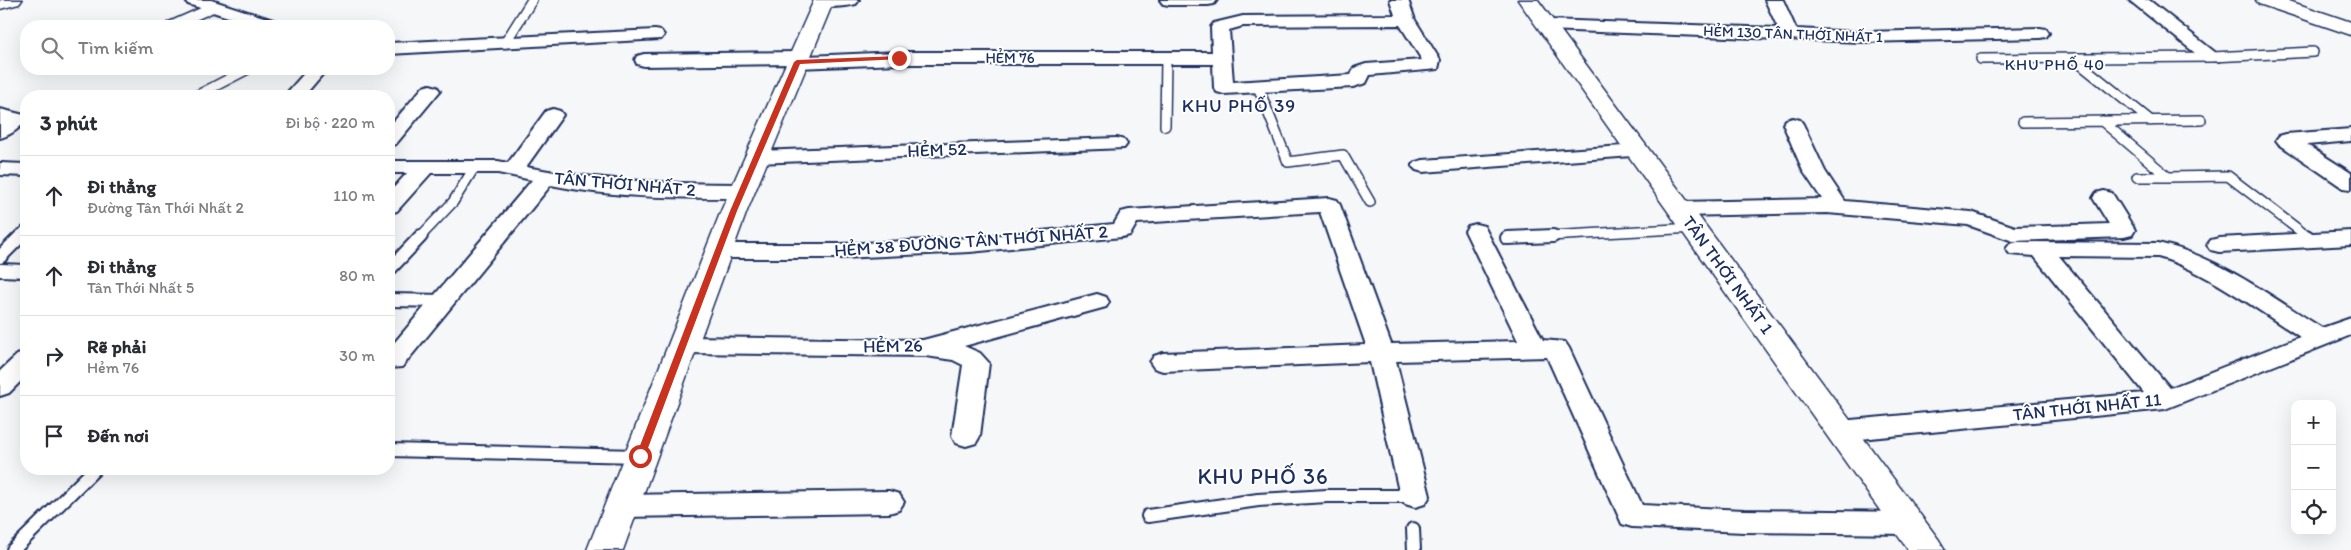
<!DOCTYPE html>
<html lang="vi">
<meta charset="utf-8">
<style>
body{margin:0;font-family:Itim,sans-serif;background:#f2f2f3;color:#2b2b33}
.controls{position:absolute;right:15px;bottom:15px;display:grid;overflow:hidden;border-radius:10px;box-shadow:0 5px 20px #0002}
.controls button{width:45px;height:45px;display:grid;place-items:center;padding:0;border:0;border-bottom:1px solid #e1e1e2;background:#fff;color:#2b2b33;font:25px sans-serif}
.stop{position:absolute;width:15px;height:15px;margin:-11px;border:4px solid #c8321e;border-radius:50%;background:#fff}
.stop.end{background:#c8321e;border-color:#fff;box-shadow:0 1px 5px #0008}
.list{margin:0;padding:0;list-style:none}
h2{display:flex;justify-content:space-between;align-items:center;height:65px;margin:0;padding:0 20px;font-size:21px}
h2 small{font-size:16px;font-weight:400;color:#7c7c81}
.list li{display:grid;grid-template-columns:32px 1fr auto;gap:15px;align-items:center;box-sizing:border-box;height:80px;padding:0 20px;border-top:1px solid #e1e1e2}
.list b{display:block;font-size:19px;white-space:nowrap}
.list p{margin:0;font-size:16px;white-space:nowrap;color:#7c7c81}
.list em{font-size:16px;font-style:normal;color:#7c7c81}
.icon{flex:none;width:28px;height:28px;fill:none;stroke:currentColor;stroke-width:2;stroke-linecap:round;stroke-linejoin:round}
.map{position:relative;flex:none;width:2351px;height:550px;overflow:hidden}
.search{position:absolute;background:#fff;box-shadow:0 5px 20px #0002;left:20px;top:20px;width:375px;height:55px;display:flex;align-items:center;gap:12px;box-sizing:border-box;padding:0 18px;border-radius:20px;color:#7c7c81;font-size:19px}
.panel{position:absolute;background:#fff;box-shadow:0 5px 20px #0002;left:20px;top:90px;width:375px;height:385px;border-radius:20px}
.map>svg:first-child{display:block}
.lines{fill:none;stroke-linecap:round;stroke-linejoin:round}
.lane-far1-casing{stroke:#1b2f5e;stroke-width:12}
.lane-casing{stroke:#1b2f5e;stroke-width:16}
.street-casing{stroke:#1b2f5e;stroke-width:4}
.secondary-casing{stroke:#1b2f5e;stroke-width:3}
.primary-casing{stroke:#1b2f5e;stroke-width:3}
.highway-casing{stroke:#1b2f5e;stroke-width:3}
.lane-far1{stroke:#fff;stroke-width:9}
.lane{stroke:#fff;stroke-width:12}
.street{fill:#fff;fill-rule:evenodd}
.secondary{fill:#fff;fill-rule:evenodd}
.primary{fill:#fff;fill-rule:evenodd}
.highway{fill:#fff;fill-rule:evenodd}
.route{fill:#c8321e}
.labels{text-anchor:middle;stroke-width:4;stroke-linejoin:round;paint-order:stroke}
.far-street-label{font-size:15px;fill:#1b2f5e;stroke:#fff}
.far-neighbourhood-label{font-size:16px;letter-spacing:1px;fill:#1b2f5e;stroke:#fff}
.street-label{font-size:18px;fill:#1b2f5e;stroke:#fff}
.neighbourhood-label{font-size:19px;letter-spacing:1px;fill:#1b2f5e;stroke:#fff}
.near-neighbourhood-label{font-size:22px;letter-spacing:1px;fill:#1b2f5e;stroke:#fff}
</style>
<div class="map">
<svg width="2351" height="550" viewBox="0 0 2351 550">
<rect width="100%" height="100%" fill="#f6f7f9"/>
<filter id="ink" filterUnits="userSpaceOnUse"><feTurbulence type="fractalNoise" baseFrequency=".02" numOctaves="2"/><feDisplacementMap in="SourceGraphic" scale="10" xChannelSelector="R" yChannelSelector="G"/><feConvolveMatrix kernelMatrix="1 2 1 2 8 2 1 2 1" color-interpolation-filters="sRGB"/></filter>
<g filter="url(#ink)">
<g class="lines">
<defs>
<path id="lane-far1" d="M171,26l43,-19
M505,43l27,-43
M1981,59l231,-2 101,-5
M2074,59l77,62
M1258,87l30,75 55,-7 27,47
M196,96l52,-27
M2102,121l66,56 60,-1 80,61
M2023,122l178,-2
M1165,126l1,-68
M2137,177h31
M19,237l7,-7
M420,237l33,-35 21,-34
M1530,237l164,-9"/>
<path id="lane" d="M2306,236l6,4
M1507,238l46,-2
M0,257l21,-21
M0,270l26,1
M389,270l32,-34
M390,300l54,1
M389,450l250,6
M1148,516l110,-16 69,-4h86
M1413,529l1,21
M13,550l82,-81"/>
<path id="street" d="M185,0h26l68,22 3,4h-26l-68,-22z
M815,0h44l-3,4c-12,3 -27,4 -39,1z
M1160,0h57l-3,4 -6,1h-39l-6,-1z
M1390,0h18l7,20 25,40 -2,9 -68,6 -4,8 -13,4 -129,7 -7,-2 -3,-4 -1,-24h-314l-102,4 -8,-4 -145,2 -7,-2 -2,-4 2,-4 7,-2 155,-2 8,4 92,-4h313l-1,-25 3,-4 29,-7 152,-1zM1400,25l22,35 -56,4 -12,4 -3,7 -118,7 -4,-52 14,-4z
M1765,0h18l13,29 65,3 179,-4 6,1 3,4 -3,4 -6,1 -179,4 -314,-12 -6,-1 -3,-4 3,-4 6,-1 231,8z
M2129,0h20l72,57 -2,4h-14z
M655,30l6,1 3,4 -3,4 -272,15v-11z
M308,69h19l-23,27h-20z
M430,85l7,2 3,4 -44,53 -7,2v-19l34,-40z
M0,109l24,6 2,3c-3,9 -17,18 -26,20z
M553,109l7,2 3,4 -37,52c71,14 144,17 216,17l8,2 3,5 -3,5 -8,2c-63,0 -129,0 -191,-13l-149,182 -13,1v-19l143,-169 -34,-7h-67l-34,38 -8,2v-20l18,-20h-18v-12h109l10,2 38,-52z
M1793,118l7,2 3,4 22,47 20,30 126,11 44,15 94,-3 -16,-26 3,-5 8,-2 8,2 23,37 -3,5 -8,2 -111,4 -45,-16 -141,-12 -147,3 -8,-2 -3,-5 3,-5 8,-2 142,-3 -19,-28 -20,-47 3,-4z
M2351,129v12l-44,4 44,28v16l-8,-1 -64,-44 -3,-4 3,-4 7,-2z
M1117,138l7,2 3,4 -3,4 -367,15 -7,-2 -3,-4 3,-4 7,-2z
M1638,145l7,2 3,4 -3,4 -222,17 -7,-2 -4,-4 4,-4 7,-2z
M0,163l26,1v12l-26,-1z
M1329,198l8,2 3,5 51,139 127,-3 -53,-110 3,-5 8,-2 8,2 59,114 22,2 4,6 73,157 102,5 163,2 10,3 5,8 -5,8 -10,3 -163,-2 -112,-5 -10,-3 -75,-167 -151,4 34,135 -5,8 -10,3 -10,-3 -5,-8 -30,-134 -207,9 -9,-3 -4,-6 4,-6 9,-3 203,-8 -46,-133 -183,11 -7,12 -8,2 -152,15 -129,6h-122l-8,-2 -4,-5 4,-5 8,-2h122l129,-6 144,-14 7,-12 8,-2z
M2351,231v14l-132,7 -8,-2 -4,-5 4,-5 8,-2z
M2018,242l140,1c60,13 113,54 164,85l29,-10v17l-186,74 -325,32 -10,-3 -4,-7 4,-7 10,-3 304,-28 -110,-137 -24,-2 -4,-5 4,-5zM2059,256l99,1c43,11 103,55 142,80l-130,51z
M1097,294l9,3 3,5 -3,5 -142,39 16,7 9,10 -9,73 -4,7 -10,3 -10,-3 -4,-7 11,-71 -10,-5 -27,-4 -243,-3 -9,-2 -4,-6 4,-6 9,-2 240,3z
M26,352v24l-17,17 -9,3v-25l17,-16z
M889,491l10,3 5,8 -5,8 -10,3 -268,4 -10,-3 -5,-8 5,-8 10,-3z"/>
<path id="secondary" d="M814,0h20l-87,211 -124,339h-36l134,-339z
M1518,0h20l401,540 6,10h-37z"/>
<path id="primary" d="M2256,0h30l65,22v13l-92,-31z"/>
<path id="highway" d="M0,0h22l-3,4 -19,5z"/>
</defs>
<use href="#lane-far1" class="lane-far1-casing"/>
<use href="#lane" class="lane-casing"/>
<use href="#street" class="street-casing"/>
<use href="#secondary" class="secondary-casing"/>
<use href="#primary" class="primary-casing"/>
<use href="#highway" class="highway-casing"/>
<use href="#lane-far1" class="lane-far1"/>
<use href="#lane" class="lane"/>
<use href="#street" class="street"/>
<use href="#secondary" class="secondary"/>
<use href="#primary" class="primary"/>
<use href="#highway" class="highway"/>
</g>
</g>
<path class="route" d="M899,56l2,3 -101,5 -63,147 -92,245 -5,3 -3,-1 -1,-2 94,-245 64,-149 3,-2z"/>
<g class="labels">
<g class="far-street-label">
<text transform="translate(1793 34) rotate(2)" y="5">HẺM 130 TÂN THỚI NHẤT 1</text>
<text x="1010" y="63">HẺM 76</text>
</g>
<g class="far-neighbourhood-label">
<text x="2055" y="70">KHU PHỐ 40</text>
</g>
<g class="street-label">
<text transform="translate(937 150) rotate(-2)" y="6">HẺM 52</text>
<text transform="translate(625 184) rotate(5)" y="6">TÂN THỚI NHẤT 2</text>
<text transform="translate(971 241) rotate(-4)" y="6">HẺM 38 ĐƯỜNG TÂN THỚI NHẤT 2</text>
<text transform="translate(1728 275) rotate(54)" y="6">TÂN THỚI NHẤT 1</text>
<text transform="translate(893 346) rotate(-1)" y="6">HẺM 26</text>
<text transform="translate(2087 407) rotate(-6)" y="6">TÂN THỚI NHẤT 11</text>
</g>
<g class="neighbourhood-label">
<text x="1239" y="112">KHU PHỐ 39</text>
</g>
<g class="near-neighbourhood-label">
<text x="1263" y="484">KHU PHỐ 36</text>
</g>
</g>
</svg>
<div class="controls">
<button>+</button>
<button>−</button>
<button><svg class="icon" aria-label="locate" viewBox="0 0 24 24"><circle cx="12" cy="12" r="6"/><path d="M12 2v4M12 18v4M2 12h4M18 12h4"/></svg></button>
</div>
<div class="stop" style="left:640px;top:456px"></div>
<div class="stop end" style="left:899px;top:58px"></div>
<div class="search"><svg class="icon" aria-label="search" viewBox="0 0 24 24"><circle cx="10" cy="10" r="6"/><path d="M15 15l6 6"/></svg>Tìm kiếm</div>
<section class="panel">
<h2>3 phút<small>Đi bộ · 220 m</small></h2>
<ul class="list">
<li><svg class="icon" aria-label="ahead" viewBox="0 0 24 24"><path d="M12 20V5M6 11l6-6 6 6"/></svg><div><b>Đi thẳng</b><p>Đường Tân Thới Nhất 2</p></div><em>110 m</em></li>
<li><svg class="icon" aria-label="ahead" viewBox="0 0 24 24"><path d="M12 20V5M6 11l6-6 6 6"/></svg><div><b>Đi thẳng</b><p>Tân Thới Nhất 5</p></div><em>80 m</em></li>
<li><svg class="icon" aria-label="right" viewBox="0 0 24 24"><path d="M7 20v-9h11M14 6l5 5-5 5"/></svg><div><b>Rẽ phải</b><p>Hẻm 76</p></div><em>30 m</em></li>
<li><svg class="icon" aria-label="arrive" viewBox="0 0 24 24"><path d="M6 21V4h12l-3 4 3 4H6"/></svg><div><b>Đến nơi</b></div></li>
</ul>
</section>
</div>
